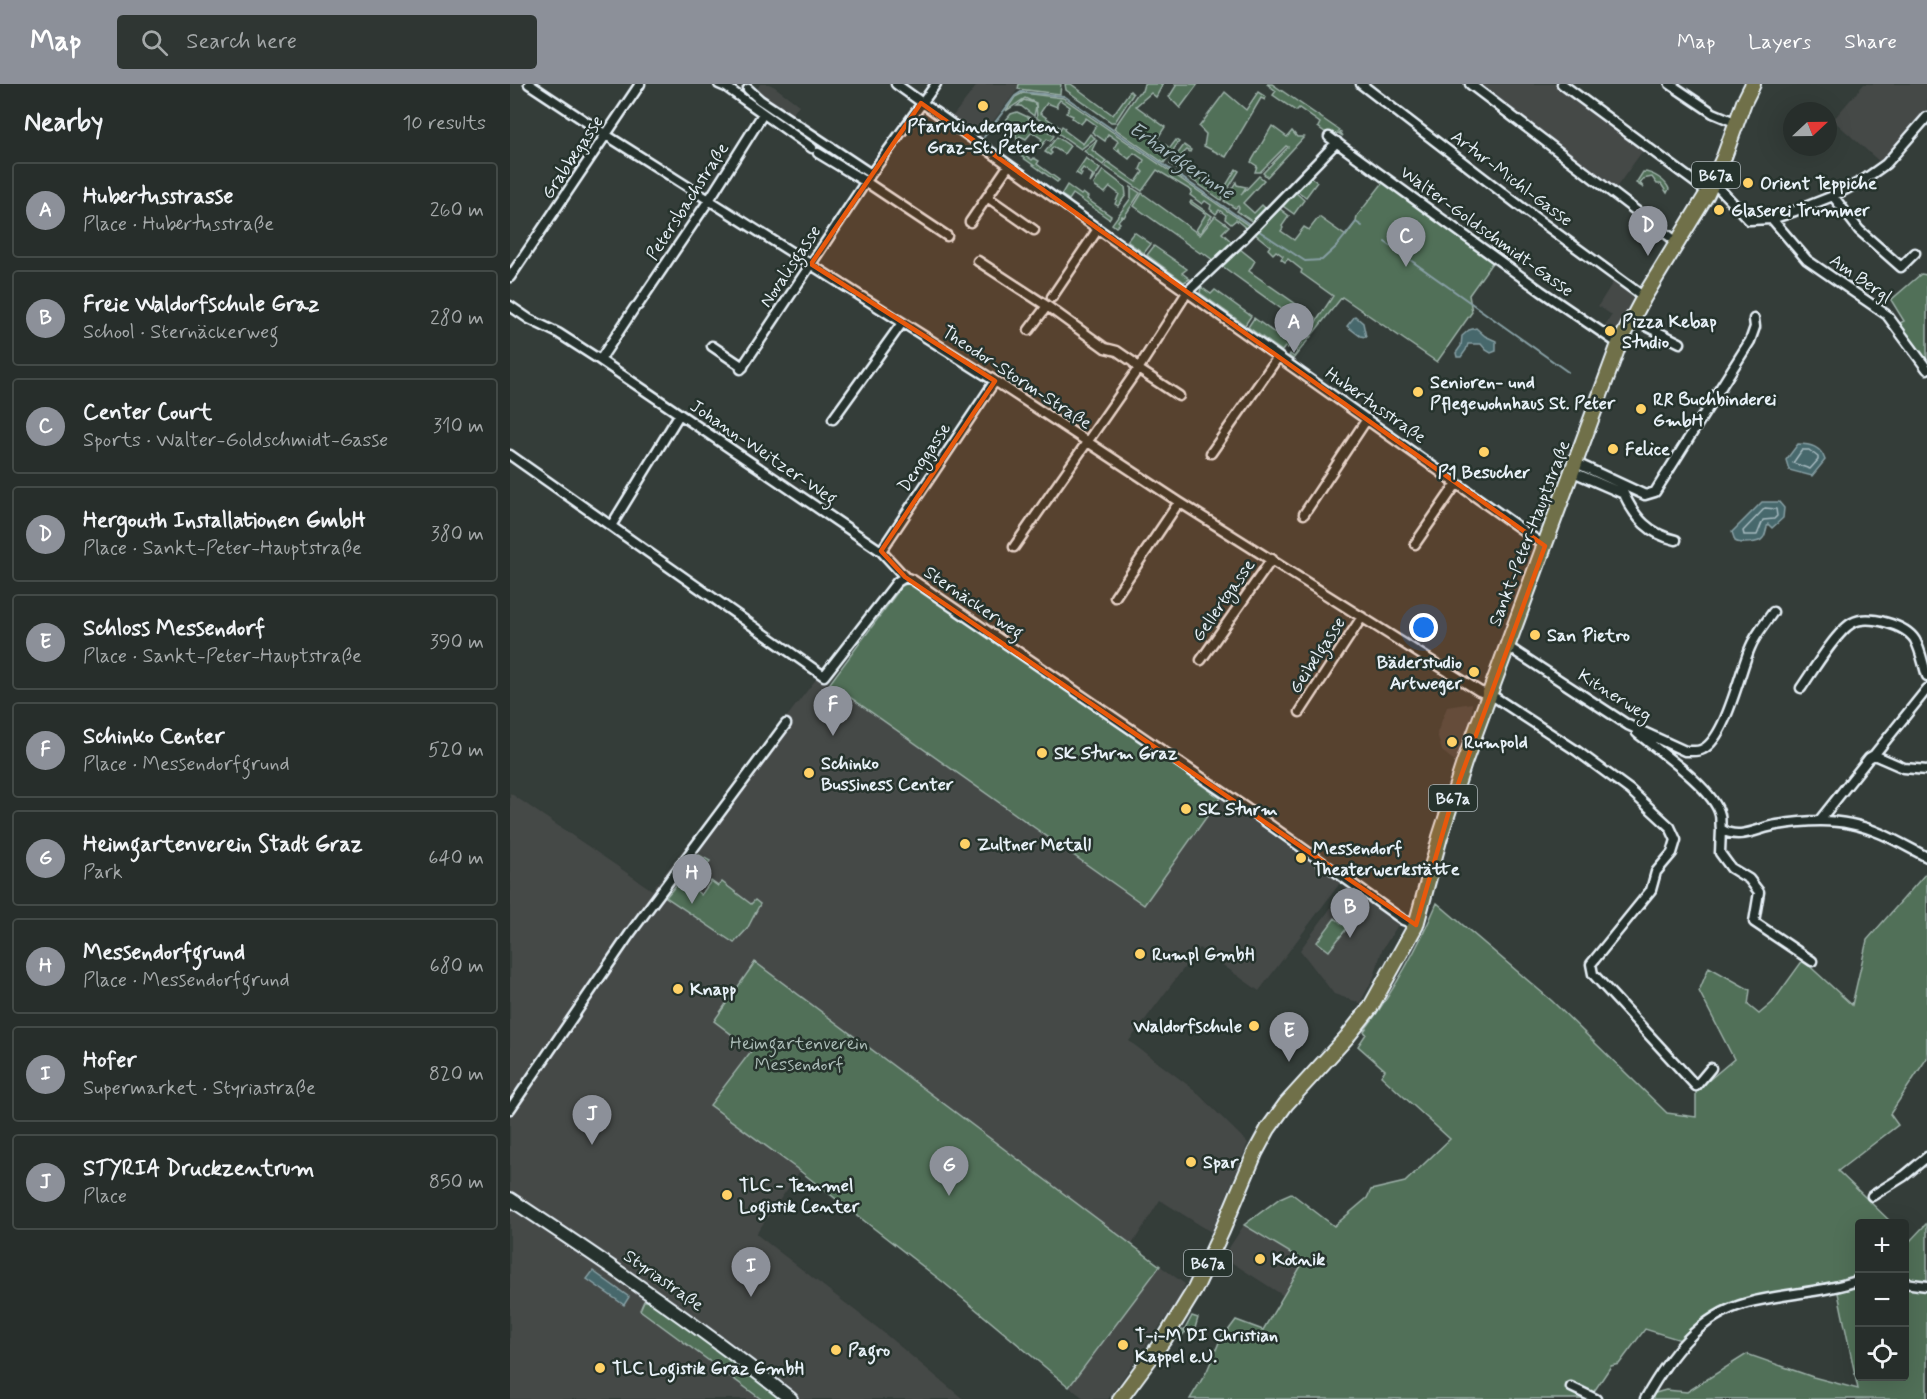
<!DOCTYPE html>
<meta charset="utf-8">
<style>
body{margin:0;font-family:Mynerve,sans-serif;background:#2f3633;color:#f1f3f6}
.controls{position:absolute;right:18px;bottom:18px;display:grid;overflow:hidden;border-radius:6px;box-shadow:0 6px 24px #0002}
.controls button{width:54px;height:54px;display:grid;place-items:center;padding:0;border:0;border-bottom:2px solid #434a47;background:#272e2b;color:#f1f3f6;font:30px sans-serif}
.compass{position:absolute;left:1273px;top:18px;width:54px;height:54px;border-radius:50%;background:#272e2b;box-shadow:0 6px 24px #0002;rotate:68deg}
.you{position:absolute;left:914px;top:544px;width:21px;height:21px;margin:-15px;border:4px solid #fff;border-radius:50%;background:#1a73e8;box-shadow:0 0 0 9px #1a73e833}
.badge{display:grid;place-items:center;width:39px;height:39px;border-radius:50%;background:#8c9099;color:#fff;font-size:20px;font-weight:700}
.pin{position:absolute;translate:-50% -50px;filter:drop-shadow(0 2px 3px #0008)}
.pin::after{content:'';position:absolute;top:32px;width:21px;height:18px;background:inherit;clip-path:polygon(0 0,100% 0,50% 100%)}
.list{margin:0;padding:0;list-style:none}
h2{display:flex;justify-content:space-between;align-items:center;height:78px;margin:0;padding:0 24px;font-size:26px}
h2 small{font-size:20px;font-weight:400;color:#a4a8a9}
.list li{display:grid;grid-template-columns:39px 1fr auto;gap:18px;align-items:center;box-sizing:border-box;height:96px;margin:0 12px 12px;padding:0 12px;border:2px solid #434a47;border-radius:6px}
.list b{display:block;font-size:22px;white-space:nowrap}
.list p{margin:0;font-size:20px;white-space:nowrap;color:#a4a8a9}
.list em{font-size:20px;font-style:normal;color:#a4a8a9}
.icon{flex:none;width:33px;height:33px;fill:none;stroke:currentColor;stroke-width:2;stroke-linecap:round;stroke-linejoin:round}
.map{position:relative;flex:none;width:1417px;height:1315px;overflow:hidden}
header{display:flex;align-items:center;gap:36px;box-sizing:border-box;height:84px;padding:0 30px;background:#8c9099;color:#fff}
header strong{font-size:28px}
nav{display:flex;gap:33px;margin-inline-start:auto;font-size:21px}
.search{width:420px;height:54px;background:#2f3633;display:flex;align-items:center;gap:15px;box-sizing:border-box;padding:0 21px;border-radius:6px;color:#a4a8a9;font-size:22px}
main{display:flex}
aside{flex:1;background:#272e2b}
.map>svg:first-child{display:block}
.built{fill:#454847}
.green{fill:#516f58;stroke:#9cb0a8;stroke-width:1.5}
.water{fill:#46686c;stroke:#879fa4;stroke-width:1.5}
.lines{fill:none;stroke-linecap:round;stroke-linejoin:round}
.shore{stroke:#a7bac0;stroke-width:1.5}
.stream{stroke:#879fa4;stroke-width:2}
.street-casing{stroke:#e8f1f8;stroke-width:13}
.secondary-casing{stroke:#e8f1f8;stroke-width:16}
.primary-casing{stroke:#e8f1f8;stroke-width:18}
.street{stroke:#26332d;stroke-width:8}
.secondary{stroke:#26332d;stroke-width:12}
.primary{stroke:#6f704a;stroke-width:14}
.marked{fill:#e8590c;fill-opacity:0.2;stroke:#e8590c;stroke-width:4.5;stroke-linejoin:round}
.poi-dot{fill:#ffd166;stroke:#26332d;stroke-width:2}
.labels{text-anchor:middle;stroke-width:5;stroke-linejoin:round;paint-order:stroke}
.shield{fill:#26332d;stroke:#aeb8bb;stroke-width:1.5}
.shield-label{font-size:16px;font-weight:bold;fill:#e8f1f8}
.poi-label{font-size:18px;font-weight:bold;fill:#e8f1f8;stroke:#26332d;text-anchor:start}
.street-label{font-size:18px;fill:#e8f1f8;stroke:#26332d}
.park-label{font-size:18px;fill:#acbdb8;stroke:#26332d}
.water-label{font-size:20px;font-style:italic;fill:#a7bac0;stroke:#26332d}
</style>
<header>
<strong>Map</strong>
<div class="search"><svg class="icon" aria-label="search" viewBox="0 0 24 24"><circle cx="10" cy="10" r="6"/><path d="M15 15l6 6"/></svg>Search here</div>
<nav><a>Map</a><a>Layers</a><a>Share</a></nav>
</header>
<main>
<aside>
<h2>Nearby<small>10 results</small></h2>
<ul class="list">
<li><span class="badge">A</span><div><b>Hubertusstrasse</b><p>Place · Hubertusstraße</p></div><em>260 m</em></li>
<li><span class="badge">B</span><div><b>Freie Waldorfschule Graz</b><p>School · Sternäckerweg</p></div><em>280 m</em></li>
<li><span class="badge">C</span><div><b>Center Court</b><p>Sports · Walter-Goldschmidt-Gasse</p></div><em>310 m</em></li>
<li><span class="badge">D</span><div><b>Hergouth Installationen GmbH</b><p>Place · Sankt-Peter-Hauptstraße</p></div><em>380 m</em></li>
<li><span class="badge">E</span><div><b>Schloss Messendorf</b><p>Place · Sankt-Peter-Hauptstraße</p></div><em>390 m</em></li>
<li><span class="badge">F</span><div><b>Schinko Center</b><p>Place · Messendorfgrund</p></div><em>520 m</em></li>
<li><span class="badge">G</span><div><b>Heimgartenverein Stadt Graz</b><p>Park</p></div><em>640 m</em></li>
<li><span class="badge">H</span><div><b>Messendorfgrund</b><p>Place · Messendorfgrund</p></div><em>680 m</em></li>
<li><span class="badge">I</span><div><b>Hofer</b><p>Supermarket · Styriastraße</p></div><em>820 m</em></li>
<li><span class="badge">J</span><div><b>STYRIA Druckzentrum</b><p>Place</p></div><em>850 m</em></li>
</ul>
</aside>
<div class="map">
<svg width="1417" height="1315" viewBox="0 0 1417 1315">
<rect width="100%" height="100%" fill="#343d39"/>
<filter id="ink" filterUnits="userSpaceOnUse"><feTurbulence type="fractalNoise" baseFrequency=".0167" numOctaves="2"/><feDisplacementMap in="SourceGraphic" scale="12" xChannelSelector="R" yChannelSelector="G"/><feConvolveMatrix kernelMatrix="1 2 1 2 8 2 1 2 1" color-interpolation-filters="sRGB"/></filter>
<g filter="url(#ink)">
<path class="built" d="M250,0h9l6,3 24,18 -9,13 -24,-17 -10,-10z
M468,0h41l-1,5 -37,48 -5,-2 -24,-18z
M966,0h83l85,65 -29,40z
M1354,0h63v30l-45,50 -49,-44z
M1105,195l17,15v9l-15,26 -7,-4 -2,2 -3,-2 7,-10 -14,-9z
M307,594l13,5 314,221 76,-106 120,85 -81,108 -60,-43 -70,93 63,47 56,55 -33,81 -4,8 -51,-32 -29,46 -376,-284 -3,88 -42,54 90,67 -44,63 123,95 84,70h-453v-606l142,97z
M962,619v14l-15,46 -15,-12 -5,-18 10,-26z
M836,803l46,31 6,7 -16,25 -8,27 -14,26 -26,-9 -34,-44z
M734,1141l61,36 -21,35 -61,-39z
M650,1182l25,18 -6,15 -71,100h-23l-16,-12z"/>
<path class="green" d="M509,0h42l-1,10 -42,-5z
M555,0h6l42,31 17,-24 3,3 -18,28h-4l-45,-32z
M634,0h19l-7,13 -5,-4 -15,13 29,21 -8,12 13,9 6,-8 3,2 -15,21 -50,-35 24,-35 4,-2z
M665,0h23l-18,24 -11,-11 7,-11z
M757,0h5l67,46 4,6 -5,-3 -8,3 -12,-9 2,-4 -21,-15 -3,3 -23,-16 3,-4z
M715,8l21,18 12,-18 8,5 -1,3 -4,-2 -35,59 -22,-11 2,-12 -7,-7z
M513,9l40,5 186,128 -2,3 -11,-9 -5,4 -6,-5 1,-4 -7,-5 -3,4 -6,-5 1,-4 -6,-4 -3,3 -12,-9 2,-4 -35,-21 -15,21 -37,-25 3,-4 28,20 7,-10 -3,-3 4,-9 -10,-7 -5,6 -9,-7 -1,-3 -1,2 -4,-3 4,-7 -10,-7 -3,7 -13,-9 4,-7 -10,-7 -5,6 -9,-6 1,-2 -7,-3 4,-6 -10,-7 -3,4v3l-10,-4 -7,10 19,14 -3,4 -19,-13 -1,-15 -11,-5 -19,13 9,-14z
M514,16l10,3 2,3 -2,10 -13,-10h-4z
M507,28l13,6 -2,2 5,4 2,-2 19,14 -4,5 -3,-2 -7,9 -3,-2 5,-7 -10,-7 -6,7 -6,-3 -3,4 -1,-6 -4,-3 -2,1 -9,-6 10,-12z
M552,42l3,2 -1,2 19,14 7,-10 5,4 -14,11 -23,-16z
M762,42l15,11 5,-6 5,6h7l-37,40 -4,-4 25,-26 -2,-1 -26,26h-5l2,-6 -6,-4z
M547,53l13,9 -6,8 -11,-7 -3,4 2,2 -2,2 -5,-3z
M587,56l-5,10 14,11 -3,4 -19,-14z
M674,61l7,5 -1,2 -3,-2 -13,12 48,30 14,-23 3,2 -18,29 -51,-36z
M503,62l19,14 2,-2 5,3 -2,3 22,16 -2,2 -46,-33z
M576,74l14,11 -10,14 3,-8 -10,-7 -3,4 2,2 -1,2 -5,-3z
M593,86l22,17 1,8 -8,11 -3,-2 4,-10 -9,-7 -5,6 -10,-6 -1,-3z
M1133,88c10,0 23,9 26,17l-2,4 -6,-9h-4l-5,-7 -9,2 -3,4 4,5 -8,-5z
M749,92l5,4 -21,23 11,10 8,-8 4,4 -13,13 -16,-11 2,-3 -1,-2 -3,2 -11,-7 12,-19 1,3 9,2 -5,8z
M800,93l7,5 -11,15 -9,-6z
M875,96l109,80 -25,35 3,17 -35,50 -95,-65 -49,62 -4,-3 1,-2 4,3 3,-5 -3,-3h3l9,-12 2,1 2,-2 -2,-2 25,-38 -32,-23 1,-3 -14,-11 -3,3 -4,-3 2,-3 -7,-5 -3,3 -5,-5 2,-3 -15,-12 25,-25 9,7 -7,10 1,2 -2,3 13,9 10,-13 5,3 10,-13 27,19 10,-14 1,-6z
M557,101l14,10 2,-2 5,4 -1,2 24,17 -2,3 -36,-25 -4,6 -8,-5z
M621,103l9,6 -16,24 -2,-1 -4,5 2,2 -4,4 -4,-3 19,-26z
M785,108l9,8 -10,14 -11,-8z
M632,109l58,42 15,-19 14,10 -7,7 10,9 -19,18 -11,-8 -2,1 -66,-47z
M681,117l21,15 -12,17 -4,-3 10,-16 -16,-11z
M624,148l17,12 -7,9 -17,-12z
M644,162l33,23 -5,4 8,6 -6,3 -37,-27z
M730,165l15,12 -6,10 67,47 -7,11 -87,-63z
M1411,190l6,1v89l-29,-40 6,-3 -13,-21z
M691,203l10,7 4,-4 36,26 -6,9 -45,-32z
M744,234l36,26 -2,4 -3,-1 -3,4 -34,-24z
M400,498l310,216 -76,107 -314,-222 72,-97z
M189,771l11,6 -15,20 -4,-3v-8z
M1417,788v186l-37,56 8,11 -60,46 54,52 -32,1v152h44l1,-140 5,5 17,-18v176h-278l3,-5 14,-4 21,2 60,-38 66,23 45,12 -21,-101 -92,16 -34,15 -27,22 -39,-12 -26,35 -8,2 -22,33h-399l17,-28 16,-38 4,-1 9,-12 27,10 41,-69 -60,-36 36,-27 11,-5 43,33 33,-28 4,-8 34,-8 45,-43 -69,-63 4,-6 -27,-24 8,-12 -2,-3c29,-39 54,-83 73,-128l115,98 115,112 29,4v-26l38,-32 -35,-68 10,-24 41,23 -2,15 11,9 13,-11 31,-43 49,45 15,-65z
M174,796l17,15 10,-14 7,5 4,-4 29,22 4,-4 5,4 -13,25 -13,14 -68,-46 11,-13z
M825,834l12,10 -18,23 -12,-9z
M245,878l405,304 -91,121 -126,-105 -143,-111 -90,-66 42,-55 -38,-29z
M134,1217h4l21,12 115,86h-23l-121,-89z
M682,1232l6,2 -5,17 -8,-3 -5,7h-4l6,-9 2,1z"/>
<path class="water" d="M845,232l8,7 3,14 -6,-1 -13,-10z
M966,244l9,8 11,5v10l-5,2 -5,-3 -5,-6h-13l-2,6 -5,7h-4l-1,-4 5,-7 1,-10 7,-6z
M1288,360c13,0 23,3 27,16l-13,16 -23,-6 -3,-10z
M1252,418h17l5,6 -1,10 -11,10 -4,-4c-2,4 -2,11 -5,14 -4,6 -23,6 -28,3l-3,-9z
M83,1187l36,26 -5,8 -37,-26z"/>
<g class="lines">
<path class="shore" d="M1292,366h7l9,7v3l-8,9 -17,-6z
M1255,424l11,1 1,7 -3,3 -11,1 -6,15h-13l-1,-4z"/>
<path class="stream" d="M474,53l31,-41 6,-4 43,4 188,130
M746,145l49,32 17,-1 14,-13 20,-25 6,4
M875,158l183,130"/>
<defs>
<path id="street" d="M19,0l77,51 389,246 184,121 300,189 17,7 81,53 53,39 40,37 6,13 -4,13 -16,19 -5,18 -60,74 2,10 103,112 15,-18
M209,0l7,3 86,61
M386,0l202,145 447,317
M851,0l168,129 115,84
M960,0l207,158
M1052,0l138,102 7,8
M1160,0l43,29 24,10
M238,5l12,11 111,74
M819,53l212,154 78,53
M308,69l48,29 81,54
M1203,98l36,38 23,-1 23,-8 38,-15 29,-15 24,-17 41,-47
M1323,112l26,34 42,37 14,-14
M477,113l47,33
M1262,135l35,41 80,55 40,54
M460,138l39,-57
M468,177l69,45 58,42 12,3 16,11 5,7 41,27
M0,193l130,-193
M542,213l46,-68
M128,221l71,-105 54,-86
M0,222l19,13 29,14 42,27 281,191 24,26
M1122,235l48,24
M519,246l18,-24
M202,262l31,21
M90,276l35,-53
M231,285l130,-195 65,-90
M323,335l69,-96
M701,369l67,-96
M0,371l314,221 73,-94 8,-5 8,3 339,232 151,108 13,5
M1064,378l71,33 10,-3 95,-151 5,-14 -1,-8
M1061,387l53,23c11,24 25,40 52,46
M794,430l63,-95
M101,442l68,-111
M905,460l42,-61
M504,463l124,-178 50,-78 57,-54 92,-95
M371,467l114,-170
M605,513l64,-95
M997,562l121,79 57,26c6,0 13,1 18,-2 23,-12 37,-78 47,-101 5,-13 15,-24 23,-36
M691,576l71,-101
M1291,604c11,-16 35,-56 51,-65 16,-9 54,2 63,17 6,11 8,24 12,36
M790,628l62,-95
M1127,649c21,17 78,57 83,82 1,4 0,10 1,14 18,12 37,-1 56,-4 24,-4 51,-6 74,-1 27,5 52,21 76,33
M1364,671l30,13 23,2
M1309,737l50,-63 5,-3 53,-66
M1211,745l-1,24 11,15 18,11 10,13 -5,30 58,39
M0,1025l121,-177 155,-208
M1362,1112l32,-20 23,-19
M1394,1199l23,3
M1061,1303l25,12
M1135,1315c24,-42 53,-83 102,-96 37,-10 76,-10 113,-23"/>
<path id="secondary" d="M0,1115c96,63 191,128 281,200"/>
<path id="primary" d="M610,1315l45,-61 30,-49 27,-58 33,-78 13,-24 18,-25 61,-67 23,-29 46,-83 24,-88 24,-74 155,-419 25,-47 63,-103 17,-37 20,-55 9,-18"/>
</defs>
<use href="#street" class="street-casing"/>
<use href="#secondary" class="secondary-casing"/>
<use href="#primary" class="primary-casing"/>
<use href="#street" class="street"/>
<use href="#secondary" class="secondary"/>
<use href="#primary" class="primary"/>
</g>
</g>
<path class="marked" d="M411,19l624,443 -93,255 -36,124 -511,-348 -24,-26 114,-170 -184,-117z"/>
<g class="poi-dot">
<circle cx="473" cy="22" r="6"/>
<circle cx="1238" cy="99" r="6"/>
<circle cx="1209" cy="126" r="6"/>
<circle cx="1100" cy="247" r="6"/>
<circle cx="908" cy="308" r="6"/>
<circle cx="1131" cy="325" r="6"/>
<circle cx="1103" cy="365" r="6"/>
<circle cx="974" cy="368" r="6"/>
<circle cx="1025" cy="551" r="6"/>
<circle cx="964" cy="588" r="6"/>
<circle cx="942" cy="658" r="6"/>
<circle cx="532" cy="669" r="6"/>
<circle cx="299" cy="689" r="6"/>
<circle cx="676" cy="725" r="6"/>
<circle cx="455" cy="760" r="6"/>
<circle cx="791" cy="774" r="6"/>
<circle cx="630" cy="870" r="6"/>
<circle cx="168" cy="905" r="6"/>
<circle cx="744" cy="942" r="6"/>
<circle cx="681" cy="1078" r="6"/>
<circle cx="217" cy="1111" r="6"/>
<circle cx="750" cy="1175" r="6"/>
<circle cx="613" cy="1261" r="6"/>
<circle cx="326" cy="1266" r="6"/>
<circle cx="90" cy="1284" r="6"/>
</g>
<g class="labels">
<g class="shield">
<rect x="1182" y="78" width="48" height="26" rx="4.5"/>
<rect x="919" y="701" width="48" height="26" rx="4.5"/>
<rect x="674" y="1166" width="48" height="26" rx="4.5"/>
</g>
<g class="shield-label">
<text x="1206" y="97">B67a</text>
<text x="943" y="720">B67a</text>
<text x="698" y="1185">B67a</text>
</g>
<g class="poi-label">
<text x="473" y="48" text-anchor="middle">Pfarrkindergarten<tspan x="473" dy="21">Graz-St. Peter</tspan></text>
<text x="1250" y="105">Orient Teppiche</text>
<text x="1221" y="132">Glaserei Trummer</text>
<text x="1112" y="243">Pizza Kebap<tspan x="1112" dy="21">Studio</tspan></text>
<text x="920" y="304">Senioren- und<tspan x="920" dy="21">Pflegewohnhaus St. Peter</tspan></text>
<text x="1143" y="321">RR Buchbinderei<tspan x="1143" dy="21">GmbH</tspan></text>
<text x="1115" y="371">Felice</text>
<text x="974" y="394" text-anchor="middle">P1 Besucher</text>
<text x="1037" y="557">San Pietro</text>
<text x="952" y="584" text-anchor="end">Bäderstudio<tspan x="952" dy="21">Artweger</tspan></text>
<text x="954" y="664">Rumpold</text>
<text x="544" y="675">SK Sturm Graz</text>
<text x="311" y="685">Schinko<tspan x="311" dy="21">Bussiness Center</tspan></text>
<text x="688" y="731">SK Sturm</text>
<text x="467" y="766">Zultner Metall</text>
<text x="803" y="770">Messendorf<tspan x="803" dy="21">Theaterwerkstätte</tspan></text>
<text x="642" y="876">Rumpl GmbH</text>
<text x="180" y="911">Knapp</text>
<text x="732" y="948" text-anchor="end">Waldorfschule</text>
<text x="693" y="1084">Spar</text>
<text x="229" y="1107">TLC - Temmel<tspan x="229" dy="21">Logistik Center</tspan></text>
<text x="762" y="1181">Kotnik</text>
<text x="625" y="1257">T-i-M DI Christian<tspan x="625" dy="21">Kappel e.U.</tspan></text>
<text x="338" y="1272">Pagro</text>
<text x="102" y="1290">TLC Logistik Graz GmbH</text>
</g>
<g class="street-label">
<text transform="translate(62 73) rotate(-56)" y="6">Grabbegasse</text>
<text transform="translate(1002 94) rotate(37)" y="6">Artur-Michl-Gasse</text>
<text transform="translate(177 117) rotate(-57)" y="6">Petersbachstraße</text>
<text transform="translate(977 147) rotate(36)" y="6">Walter-Goldschmidt-Gasse</text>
<text transform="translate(280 182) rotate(-56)" y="6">Novalisgasse</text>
<text transform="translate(1351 194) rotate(35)" y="6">Am Bergl</text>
<text transform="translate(507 293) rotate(33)" y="6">Theodor-Storm-Straße</text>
<text transform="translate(866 321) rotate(35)" y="6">Hubertusstraße</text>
<text transform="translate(254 368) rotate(34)" y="6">Johann-Weitzer-Weg</text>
<text transform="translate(414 373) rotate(-56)" y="6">Denggasse</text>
<text transform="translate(1019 449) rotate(-69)" y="6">Sankt-Peter-Hauptstraße</text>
<text transform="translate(713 516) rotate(-55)" y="6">Gellertgasse</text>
<text transform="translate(464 518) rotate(34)" y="6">Sternäckerweg</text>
<text transform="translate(807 571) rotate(-57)" y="6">Geibelgasse</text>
<text transform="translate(1105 611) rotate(32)" y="6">Kitnerweg</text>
<text transform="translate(154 1196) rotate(35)" y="6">Styriastraße</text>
</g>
<g class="park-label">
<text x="289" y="965">Heimgartenverein<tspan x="289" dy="21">Messendorf</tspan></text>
</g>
<g class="water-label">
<text transform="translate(672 76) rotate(34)" y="7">Erhardgerinne</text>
</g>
</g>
</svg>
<div class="controls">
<button>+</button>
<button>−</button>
<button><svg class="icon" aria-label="locate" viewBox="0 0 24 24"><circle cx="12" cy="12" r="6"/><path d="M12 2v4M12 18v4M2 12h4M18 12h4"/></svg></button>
</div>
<svg class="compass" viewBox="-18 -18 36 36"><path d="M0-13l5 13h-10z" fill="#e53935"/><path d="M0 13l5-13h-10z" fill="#a4a8a9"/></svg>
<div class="you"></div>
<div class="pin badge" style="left:784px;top:269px">A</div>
<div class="pin badge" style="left:840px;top:854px">B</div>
<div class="pin badge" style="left:896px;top:183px">C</div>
<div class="pin badge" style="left:1138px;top:172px">D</div>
<div class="pin badge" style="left:779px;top:978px">E</div>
<div class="pin badge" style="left:323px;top:652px">F</div>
<div class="pin badge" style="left:439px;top:1112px">G</div>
<div class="pin badge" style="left:182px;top:820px">H</div>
<div class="pin badge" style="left:241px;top:1213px">I</div>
<div class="pin badge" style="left:82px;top:1061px">J</div>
</div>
</main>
